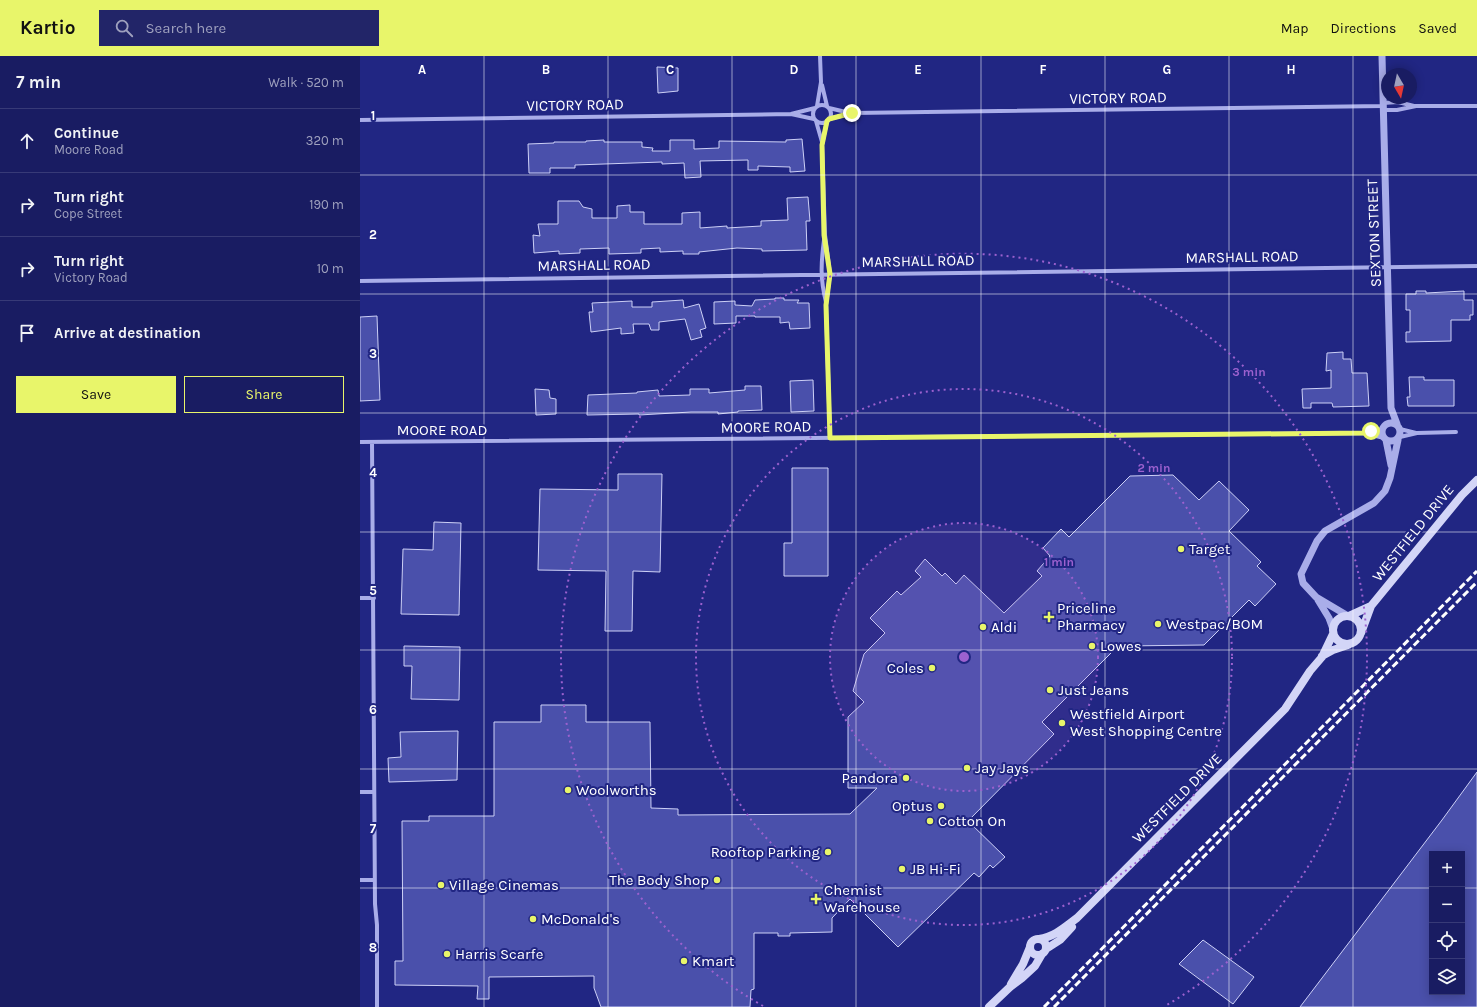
<!DOCTYPE html>
<meta charset="utf-8">
<style>
body{margin:0;font-family:Karla,sans-serif;background:#222568;color:#f1f3f6}
.controls{position:absolute;right:12px;bottom:12px;display:grid;overflow:hidden;border-radius:0px;box-shadow:0 2px 10px #0003}
.controls button{width:36px;height:36px;display:grid;place-items:center;padding:0;border:0;border-bottom:1px solid #373a77;background:#191c62;color:#f1f3f6;font:20px sans-serif}
.compass{position:absolute;left:1021px;top:12px;width:36px;height:36px;border-radius:50%;background:#191c62;box-shadow:0 2px 10px #0003;rotate:171deg}
.stop{position:absolute;width:12px;height:12px;margin:-9px;border:3px solid #e8f56a;border-radius:50%;background:#fff}
.stop.end{background:#e8f56a;border-color:#fff;box-shadow:0 1px 4px #0008}
.list{margin:0;padding:0;list-style:none}
h2{display:flex;justify-content:space-between;align-items:center;height:52px;margin:0;padding:0 16px;font-size:17px}
h2 small{font-size:13px;font-weight:400;color:#9fa1be}
.list li{display:grid;grid-template-columns:26px 1fr auto;gap:12px;align-items:center;box-sizing:border-box;height:64px;padding:0 16px;border-top:1px solid #373a77}
.list b{display:block;font-size:15px;white-space:nowrap}
.list p{margin:0;font-size:13px;white-space:nowrap;color:#9fa1be}
.list em{font-size:13px;font-style:normal;color:#9fa1be}
.actions{display:flex;gap:8px;padding:12px 16px}
.actions a{flex:1;padding:9px 0;border:1px solid #e8f56a;border-radius:0px;text-align:center;font-size:14px;color:#e8f56a}
.actions .main{background:#e8f56a;color:#111}
.icon{flex:none;width:22px;height:22px;fill:none;stroke:currentColor;stroke-width:2;stroke-linecap:round;stroke-linejoin:round}
.map{position:relative;flex:none;width:1117px;height:951px;overflow:hidden}
header{display:flex;align-items:center;gap:24px;box-sizing:border-box;height:56px;padding:0 20px;background:#e8f56a;color:#111}
header strong{font-size:19px}
nav{display:flex;gap:22px;margin-inline-start:auto;font-size:14px}
.search{width:280px;height:36px;background:#222568;display:flex;align-items:center;gap:10px;box-sizing:border-box;padding:0 14px;border-radius:0px;color:#9fa1be;font-size:15px}
main{display:flex}
aside{flex:1;background:#191c62}
.map>svg:first-child{display:block}
.building{fill:#4a50ab;stroke:#cdd0f6;fill-rule:evenodd}
.lines{fill:none;stroke-linecap:round;stroke-linejoin:round}
.minor{stroke:#a9ade9;stroke-width:4}
.tertiary{stroke:#a9ade9;stroke-width:7}
.secondary{stroke:#d3d5f7;stroke-width:8}
.rail{stroke:#fff;stroke-width:3;stroke-dasharray:7 3;stroke-linecap:butt}
.route{stroke:#e8f56a;stroke-width:5}
.grid{fill:none;stroke:#fff;stroke-width:1;stroke-opacity:0.55}
.ring{fill:none;stroke:#9c61cf;stroke-width:2;stroke-dasharray:2 4}
.poi-dot{fill:#e8f56a;stroke:#212683;stroke-width:1.5}
.labels{text-anchor:middle;stroke-width:4;stroke-linejoin:round;paint-order:stroke}
.street-label{font-size:15px;fill:#fff;stroke:#212683}
.poi-label{font-size:15px;fill:#fff;stroke:#212683;text-anchor:start}
.grid-label{font-size:13px;text-anchor:middle;font-weight:bold;fill:#fff;stroke:#212683;stroke-width:4;stroke-linejoin:round;paint-order:stroke}
.centre{fill:#9c61cf;stroke:#212683;stroke-width:2}
.ring-label{font-size:12px;text-anchor:middle;font-weight:bold;fill:#9c61cf;stroke:#212683;stroke-width:4;stroke-linejoin:round;paint-order:stroke}
</style>
<header>
<strong>Kartio</strong>
<div class="search"><svg class="icon" aria-label="search" viewBox="0 0 24 24"><circle cx="10" cy="10" r="6"/><path d="M15 15l6 6"/></svg>Search here</div>
<nav><a>Map</a><a>Directions</a><a>Saved</a></nav>
</header>
<main>
<aside>
<h2>7 min<small>Walk · 520 m</small></h2>
<ul class="list">
<li><svg class="icon" aria-label="ahead" viewBox="0 0 24 24"><path d="M12 20V5M6 11l6-6 6 6"/></svg><div><b>Continue</b><p>Moore Road</p></div><em>320 m</em></li>
<li><svg class="icon" aria-label="right" viewBox="0 0 24 24"><path d="M7 20v-9h11M14 6l5 5-5 5"/></svg><div><b>Turn right</b><p>Cope Street</p></div><em>190 m</em></li>
<li><svg class="icon" aria-label="right" viewBox="0 0 24 24"><path d="M7 20v-9h11M14 6l5 5-5 5"/></svg><div><b>Turn right</b><p>Victory Road</p></div><em>10 m</em></li>
<li><svg class="icon" aria-label="arrive" viewBox="0 0 24 24"><path d="M6 21V4h12l-3 4 3 4H6"/></svg><div><b>Arrive at destination</b></div></li>
</ul>
<div class="actions"><a class="main">Save</a><a>Share</a></div>
</aside>
<div class="map">
<svg width="1117" height="951" viewBox="0 0 1117 951">
<rect width="100%" height="100%" fill="#212683"/>
<path class="building" d="M297,11l21,1v23l-20,2z
M442,83l3,32 -15,1v-5l-32,-1v4h-10v-10l-48,1 1,16 -16,1 -1,-15 -22,1v-2l-87,3v3h-25v5h-21l-1,-29 26,-1v-1h32v-1l18,-1v2h38v5l11,1 -1,3h18v-11h24v9l25,-1v-7l67,1v-2z
M448,141l2,24h-4l1,29 -45,1v-2l-25,-1 -38,4v2h-16v-3l-23,1v-4l-19,1v4l-32,1v-6l-29,1v4l-21,1v-3l-25,2 -1,-18 7,1 -2,-12h20v-23h21l4,6 9,2v9h25v-12l13,-1v7h14v12h38v-11l18,-1v16l27,-2v2l34,-2v-5l27,-1 -1,-22z
M1056,235h10v2l38,-2v9h9v15h-3v5h-19v21l-45,1v-10h4v-22h-4v-16h10z
M415,242h9v2h15l-2,3h12l1,25 -20,1 -1,-7 -9,1v-6h-25v-1h-19v7l-22,1v-22l21,-1v4l17,1 3,-6 20,-1z
M323,244l1,8 15,-4 7,24 -6,2 2,7 -11,3 -6,-21 -26,3v8h-8l-2,-6h-16l1,9 -13,1v-6l-30,4 -2,-20h4l-1,-9 40,-2v6h20v-5z
M17,260l3,84 -20,1v-84z
M983,296v7h8l1,14h15l2,33 -36,1 -1,-4h-21v5h-8l-1,-19 29,-1v-18l-5,1 1,-18z
M1049,321h15v3h30v26h-46l-1,-9h3z
M453,324l1,31 -23,1 -1,-31z
M385,330h16l1,24 -24,1v1l-20,2v-2h-27l-52,3v-1l-52,1 1,-20 49,-2v-1l21,-2 1,6 31,-1v-6h19v4l36,-3z
M175,333l14,1 1,8 6,1v15l-20,1z
M432,412h36v108h-44v-33h8z
M258,418h44l-2,98 -27,-1 -1,60h-27l1,-60 -68,-1 2,-81 78,1z
M813,419l26,25 20,-19 30,29 -20,21 32,31 -4,4 19,18 -21,22 -6,-6 -45,45 -81,1 -4,4 -3,-2 -74,74 12,12 -86,87 37,36 -12,11 -3,-3 -11,12 -5,-4 -76,74 -48,-48 -18,19v14l-42,1v3h-12v-3h-24v56l-3,1 -1,17h-149l-7,-19v-12l-105,1v22h-12l1,-13 -83,-1v-24h8l-1,-140h27v-5h65v-94h47v-17h45v17h64l1,86 27,1v6l172,-1 27,-26h-29v-71l16,-15 -11,-11 11,-37 21,-21 -15,-15 27,-27 4,4 20,-18 -6,-6 10,-12 17,17 3,-3 11,11 8,-9 40,38 38,-37 -5,-5 13,-15 -7,-8 18,-19 8,8 61,-61z
M74,466l27,1 -2,92 -58,-1 2,-65 30,1z
M44,590l56,1 -1,53 -48,-1 1,-33h-8z
M98,675l-1,49 -68,2 -1,-24 13,-1 -1,-25z
M1117,716v235h-177l142,-187zM1072,798h30v138h-30z
M843,884l51,37 -21,27 -54,-40z"/>
<g class="lines">
<path class="minor" d="M462,29l5,21
M1023,47l15,-1 16,4
M453 58a9 9 0 1 1 18 0a9 9 0 1 1-18 0Z
M457,50l4,-24 -1,-26
M469,52l21,5
M1024,54h13l19,-4h61
M431,58l23,5
M469,63l24,-6 530,-7
M0,64l431,-6 24,-6
M456,65l6,21
M467,65l-5,24 3,90 5,39 -4,31 4,133
M464,184c-3,23 -4,39 2,62
M0,225l1117,-15
M1040,373l16,4
M1006,377l17,-4
M1040,381l17,-4 39,-1
M0,386l1004,-9 20,5
M12,386l3,462 2,21v82
M0,542h14
M0,736h14
M0,824h14"/>
<path class="tertiary" d="M1022,0l9,352 6,16
M1022 376a9 9 0 1 1 18 0a9 9 0 1 1-18 0Z
M1026,384l5,25
M958,544l11,18 4,11
M988,560l-32,-19 -13,-14 -2,-9 16,-33 8,-10 49,-28 11,-12 5,-13 8,-38"/>
<path class="secondary" d="M973 574a14 14 0 1 1 28 0a14 14 0 1 1-28 0Z
M989,560l22,-10
M1001,577l10,-27 91,-111 15,-15
M962,600l11,-6 15,-5
M679,883c15,-2 26,-12 38,-21l208,-209 25,-38 12,-14 11,-23
M670 891a8 8 0 1 1 16 0a8 8 0 1 1-16 0Z
M686,893l14,-9 12,-13
M651,928l12,-20 7,-17
M629,951l21,-20 12,-9 13,-12 7,-12"/>
<path class="rail" d="M684,951l433,-436
M694,951l423,-425"/>
</g>
<g class="lines">
<path class="route" d="M492,57l-23,6 -2,2 -5,24 2,90 6,39 -4,31 4,133 534,-5 7,-2"/>
</g>
<path class="grid" d="M124,0v951M248,0v951M372,0v951M496,0v951M621,0v951M745,0v951M869,0v951M993,0v951M0,119h1117M0,238h1117M0,357h1117M0,476h1117M0,594h1117M0,713h1117M0,832h1072M1102,832h15"/>
<circle cx="604" cy="601" r="134" fill="#9c61cf" fill-opacity=".12"/>
<g class="ring">
<circle cx="604" cy="601" r="134"/>
<circle cx="604" cy="601" r="268"/>
<path d="M403 950A403 403 0 1 1 805 950"/>
</g>
<g class="poi-dot">
<circle cx="821" cy="493" r="4"/>
<path d="M687 555h4v4h4v4h-4v4h-4v-4h-4v-4h4z"/>
<circle cx="798" cy="568" r="4"/>
<circle cx="623" cy="571" r="4"/>
<circle cx="732" cy="590" r="4"/>
<circle cx="572" cy="612" r="4"/>
<circle cx="690" cy="634" r="4"/>
<circle cx="702" cy="667" r="4"/>
<circle cx="607" cy="712" r="4"/>
<circle cx="546" cy="722" r="4"/>
<circle cx="208" cy="734" r="4"/>
<circle cx="581" cy="750" r="4"/>
<circle cx="570" cy="765" r="4"/>
<circle cx="468" cy="796" r="4"/>
<circle cx="542" cy="813" r="4"/>
<circle cx="357" cy="824" r="4"/>
<circle cx="81" cy="829" r="4"/>
<path d="M454 837h4v4h4v4h-4v4h-4v-4h-4v-4h4z"/>
<circle cx="173" cy="863" r="4"/>
<circle cx="87" cy="898" r="4"/>
<circle cx="324" cy="905" r="4"/>
</g>
<g class="labels">
<g class="street-label">
<text transform="translate(758 42) rotate(-1)" y="5">VICTORY ROAD</text>
<text transform="translate(215 49) rotate(-1)" y="5">VICTORY ROAD</text>
<text transform="translate(1014 177) rotate(-92)" y="5">SEXTON STREET</text>
<text transform="translate(882 201) rotate(-1)" y="5">MARSHALL ROAD</text>
<text transform="translate(558 205) rotate(-1)" y="5">MARSHALL ROAD</text>
<text transform="translate(234 209) rotate(-1)" y="5">MARSHALL ROAD</text>
<text transform="translate(406 371) rotate(-1)" y="5">MOORE ROAD</text>
<text x="82" y="379">MOORE ROAD</text>
<text transform="translate(1053 477) rotate(-51)" y="5">WESTFIELD DRIVE</text>
<text transform="translate(817 742) rotate(-45)" y="5">WESTFIELD DRIVE</text>
</g>
<g class="poi-label">
<text x="829" y="498">Target</text>
<text x="697" y="557">Priceline<tspan x="697" dy="17">Pharmacy</tspan></text>
<text x="806" y="573">Westpac/BOM</text>
<text x="631" y="576">Aldi</text>
<text x="740" y="595">Lowes</text>
<text x="564" y="617" text-anchor="end">Coles</text>
<text x="698" y="639">Just Jeans</text>
<text x="710" y="663">Westfield Airport<tspan x="710" dy="17">West Shopping Centre</tspan></text>
<text x="615" y="717">Jay Jays</text>
<text x="538" y="727" text-anchor="end">Pandora</text>
<text x="216" y="739">Woolworths</text>
<text x="573" y="755" text-anchor="end">Optus</text>
<text x="578" y="770">Cotton On</text>
<text x="460" y="801" text-anchor="end">Rooftop Parking</text>
<text x="550" y="818">JB Hi-Fi</text>
<text x="349" y="829" text-anchor="end">The Body Shop</text>
<text x="89" y="834">Village Cinemas</text>
<text x="464" y="839">Chemist<tspan x="464" dy="17">Warehouse</tspan></text>
<text x="181" y="868">McDonald's</text>
<text x="95" y="903">Harris Scarfe</text>
<text x="332" y="910">Kmart</text>
</g>
</g>
<g class="grid-label">
<text x="62" y="18">A</text>
<text x="186" y="18">B</text>
<text x="310" y="18">C</text>
<text x="434" y="18">D</text>
<text x="558" y="18">E</text>
<text x="683" y="18">F</text>
<text x="807" y="18">G</text>
<text x="931" y="18">H</text>
<text x="13" y="64">1</text>
<text x="13" y="183">2</text>
<text x="13" y="302">3</text>
<text x="13" y="421">4</text>
<text x="13" y="539">5</text>
<text x="13" y="658">6</text>
<text x="13" y="777">7</text>
<text x="13" y="896">8</text>
</g>
<circle cx="604" cy="601" r="6" class="centre"/>
<g class="ring-label">
<text x="889" y="320">3 min</text>
<text x="794" y="416">2 min</text>
<text x="699" y="510">1 min</text>
</g>
</svg>
<div class="controls">
<button>+</button>
<button>−</button>
<button><svg class="icon" aria-label="locate" viewBox="0 0 24 24"><circle cx="12" cy="12" r="6"/><path d="M12 2v4M12 18v4M2 12h4M18 12h4"/></svg></button>
<button><svg class="icon" aria-label="layers" viewBox="0 0 24 24"><path d="M12 4l9 5-9 5-9-5zM3 14l9 5 9-5"/></svg></button>
</div>
<svg class="compass" viewBox="-18 -18 36 36"><path d="M0-13l5 13h-10z" fill="#e53935"/><path d="M0 13l5-13h-10z" fill="#9fa1be"/></svg>
<div class="stop" style="left:1011px;top:375px"></div>
<div class="stop end" style="left:492px;top:57px"></div>
</div>
</main>
